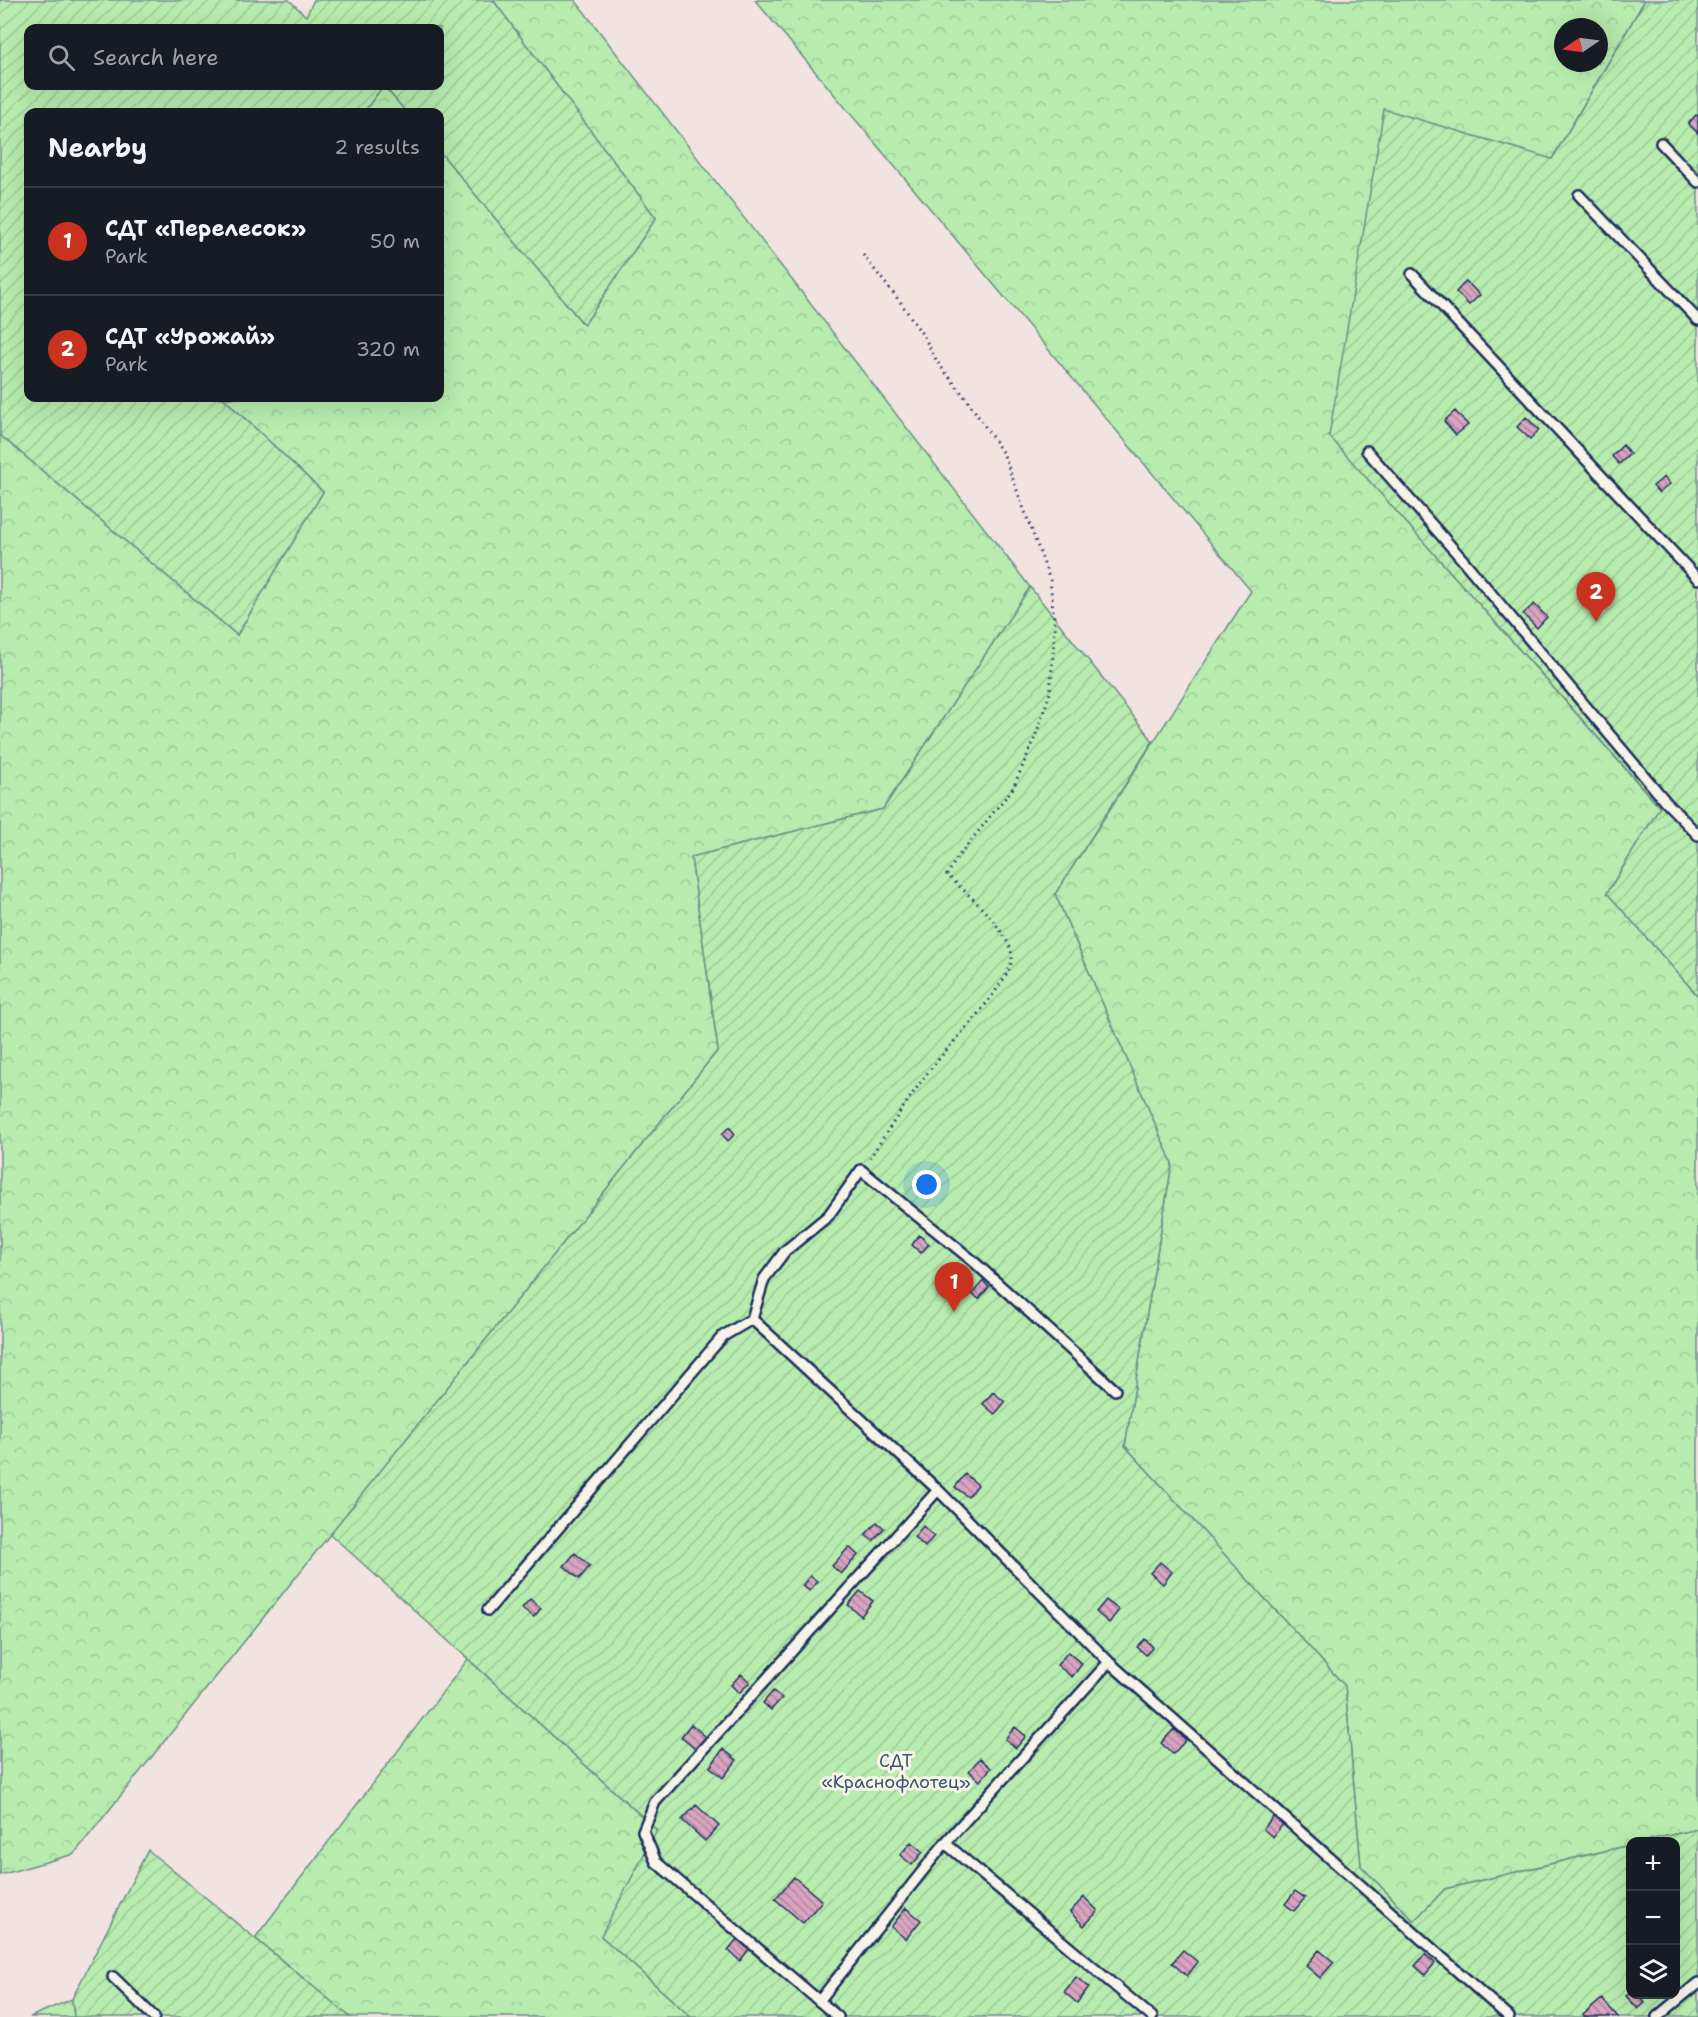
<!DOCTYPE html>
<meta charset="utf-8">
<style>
body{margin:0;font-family:"Shantell Sans",sans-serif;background:#20242c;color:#f1f3f6}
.controls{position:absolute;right:18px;bottom:18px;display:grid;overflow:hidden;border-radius:12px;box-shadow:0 6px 24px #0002}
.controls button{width:54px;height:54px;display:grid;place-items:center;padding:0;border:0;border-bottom:2px solid #363941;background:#171b24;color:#f1f3f6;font:30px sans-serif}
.compass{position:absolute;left:1554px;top:18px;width:54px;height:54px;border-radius:50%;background:#171b24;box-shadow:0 6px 24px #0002;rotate:257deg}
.you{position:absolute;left:927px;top:1185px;width:21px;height:21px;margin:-15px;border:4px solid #fff;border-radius:50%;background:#1a73e8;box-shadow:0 0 0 9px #1a73e833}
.badge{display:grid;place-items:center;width:39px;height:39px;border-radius:50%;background:#c8321e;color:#fff;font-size:20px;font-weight:700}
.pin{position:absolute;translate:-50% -50px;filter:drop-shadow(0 2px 3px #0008)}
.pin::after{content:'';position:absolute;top:32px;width:21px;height:18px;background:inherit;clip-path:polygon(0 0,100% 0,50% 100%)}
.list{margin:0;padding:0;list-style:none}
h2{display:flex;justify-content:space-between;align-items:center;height:78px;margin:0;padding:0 24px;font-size:26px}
h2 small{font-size:20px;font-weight:400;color:#9ea1a6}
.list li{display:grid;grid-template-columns:39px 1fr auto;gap:18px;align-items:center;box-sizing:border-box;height:108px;padding:0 24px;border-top:2px solid #363941}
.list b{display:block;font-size:22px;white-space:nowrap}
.list p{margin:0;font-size:20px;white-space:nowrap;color:#9ea1a6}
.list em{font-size:20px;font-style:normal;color:#9ea1a6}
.icon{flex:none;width:33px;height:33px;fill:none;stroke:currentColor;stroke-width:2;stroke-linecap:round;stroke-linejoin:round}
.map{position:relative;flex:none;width:1698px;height:2017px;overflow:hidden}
.search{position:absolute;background:#171b24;box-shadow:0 6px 24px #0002;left:24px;top:24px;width:420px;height:66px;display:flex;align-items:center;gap:15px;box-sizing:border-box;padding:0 21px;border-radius:12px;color:#9ea1a6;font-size:22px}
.panel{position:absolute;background:#171b24;box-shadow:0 6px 24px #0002;left:24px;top:108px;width:420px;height:294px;border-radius:12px}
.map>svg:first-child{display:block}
.forest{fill:url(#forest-crowns);stroke:#698e86;stroke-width:1.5;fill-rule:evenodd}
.garden{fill:url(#garden-furrows);stroke:#698e86;stroke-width:1.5}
.building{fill:url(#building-back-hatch);stroke:#1b2f5e;stroke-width:1.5}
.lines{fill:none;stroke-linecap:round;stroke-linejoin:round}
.service-casing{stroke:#1b2f5e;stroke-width:14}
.path{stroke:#1b2f5e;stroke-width:3;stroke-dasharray:1.5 4.5;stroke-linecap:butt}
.service{stroke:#f7f3e8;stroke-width:9}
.labels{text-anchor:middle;stroke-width:6;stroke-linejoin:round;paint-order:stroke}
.park-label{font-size:18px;fill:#3a556e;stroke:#f7f3e8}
</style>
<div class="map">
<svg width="1698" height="2017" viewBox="0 0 1698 2017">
<defs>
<pattern id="forest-crowns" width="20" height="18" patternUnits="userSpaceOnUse" patternTransform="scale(1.5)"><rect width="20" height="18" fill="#b7ecae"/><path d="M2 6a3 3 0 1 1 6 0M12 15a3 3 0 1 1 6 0" fill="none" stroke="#9dcb98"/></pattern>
<pattern id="garden-furrows" width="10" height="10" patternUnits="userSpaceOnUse" patternTransform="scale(1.5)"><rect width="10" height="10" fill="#b7ecae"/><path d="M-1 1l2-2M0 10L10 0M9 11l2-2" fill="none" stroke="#9dcb98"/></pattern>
<pattern id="building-back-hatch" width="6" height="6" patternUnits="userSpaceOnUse" patternTransform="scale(1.5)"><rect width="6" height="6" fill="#d8a4bf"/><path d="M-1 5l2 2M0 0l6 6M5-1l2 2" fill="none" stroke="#ae869e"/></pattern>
</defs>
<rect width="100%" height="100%" fill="#f1e3e0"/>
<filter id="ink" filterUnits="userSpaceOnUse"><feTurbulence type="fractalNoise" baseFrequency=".0167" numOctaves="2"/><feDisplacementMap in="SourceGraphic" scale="12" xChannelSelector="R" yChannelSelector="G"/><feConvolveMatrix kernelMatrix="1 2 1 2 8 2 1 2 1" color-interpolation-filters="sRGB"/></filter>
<g filter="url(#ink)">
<path class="forest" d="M493,0h82l455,587 -147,222 -192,48 27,193 -644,804 -74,21v-1440l237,200 86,-143 -100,-94h217v-246l144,173 72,-107z
M755,0h890l-93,159 -223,276 331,373 -53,85 91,103v833l-53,12 -15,1v3l-185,44 -31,32 -53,-55 -16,-180 -220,-240 47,-283 -117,-269 196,-303zM1563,27h36v36h-36z
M383,86h1l22,26h-42z
M468,1659l189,171 -56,106 90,81h-341l-95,-79z
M72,1999l2,18h-44z"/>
<path class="garden" d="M0,0h289l17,16 8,-16h179l163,218 -72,107 -144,-173v-40h-34l-22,-26h56v-58h-412v58h355l-19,26h-336v286h195l100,94 -86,143 -237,-200z
M1645,0h53v996l-91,-103 53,-86 -331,-371 55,-327 168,50z
M1030,587l123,154 -98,153 117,269 -47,283 220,240 16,180 53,55 31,-32 185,-44v149h46v-152l-31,-1 53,-12v188h-1007l-90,-81 56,-106 -327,-296 388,-484 -27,-193 192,-48z
M148,1850l202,167h-276l-2,-18z"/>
<path class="building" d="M1696,115l2,1v17l-10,-9z
M1466,281l14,14 -11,10 -13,-13z
M1455,411l13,14 -12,10 -12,-14z
M1526,417l13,13 -9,9 -13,-12z
M1623,445l7,9 -11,10 -7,-8z
M1664,477l6,7 -11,9 -6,-7z
M1534,604l13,13 -10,11 -14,-14z
M729,1127l6,7 -7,7 -6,-7z
M919,1235l10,9 -8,9 -9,-8z
M983,1281l6,6 -10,12 -7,-5z
M993,1392l12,10 -10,12 -12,-10z
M965,1474l13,11 -10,12 -13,-10z
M877,1522l7,6 -11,13 -8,-6z
M923,1526l11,10 -9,11 -11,-10z
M849,1547l9,8 -17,19 -9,-8z
M575,1553l15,13 -11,13 -15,-13z
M1160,1562l12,10 -9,12 -13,-11z
M810,1576l7,5 -7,10 -8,-5z
M860,1591l13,10 -12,15 -13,-11z
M530,1599l11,9 -7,9 -12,-9z
M1106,1600l13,10 -10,13 -13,-11z
M1145,1639l8,8 -7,8 -9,-8z
M1068,1652l14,12 -10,13 -15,-12z
M741,1674l9,8 -11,11 -8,-8z
M773,1691l9,7 -11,12 -8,-7z
M691,1724l15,13 -10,13 -15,-13z
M1015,1727l11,9 -10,12 -11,-9z
M1174,1729l12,11 -13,14 -12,-11z
M723,1749l14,11 -14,18 -13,-11z
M980,1758l11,10 -11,13 -11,-10z
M696,1805l23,21 -14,15 -23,-21z
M1273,1817l10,7 -10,13 -10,-8z
M911,1842l12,10 -11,13 -12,-10z
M794,1877l28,24 -19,22 -28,-24z
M1295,1891l10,7 -11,13 -9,-7z
M1084,1897l14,14 -14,15 -14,-14z
M906,1908l15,12 -15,19 -15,-12z
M737,1939l12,10 -9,12 -12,-11z
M1183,1950l15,12 -11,14 -15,-13z
M1319,1950l15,12 -14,16 -14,-12z
M1425,1954l10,9 -10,12 -10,-9z
M1076,1977l13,10 -12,16 -13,-11z
M1630,1993v1h8l7,9 -7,6 -12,-13z
M1602,1999l16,18h-34l-1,-2z"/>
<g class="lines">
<defs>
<path id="service" d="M1661,143l37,39
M1579,195l119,125
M1412,274l286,305
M1367,451l95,108 204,243 32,33
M1115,1390l-142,-129 -112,-91 -33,46 -43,35 -21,28 -12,40 186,171 171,172 400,355
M488,1610l235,-274 29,-17
M945,1843l207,174
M113,1977l41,40
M819,2001l126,-158 164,-181
M838,2017l-182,-155 -13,-31 12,-29 283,-312
M1657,2017l41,-34"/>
</defs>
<use href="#service" class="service-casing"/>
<path class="path" d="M863,255l38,48 23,34 14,26 30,38 36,54 46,125 5,48 -5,65 -16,47 -21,48 -56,70 -10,17c18,16 64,57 65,82 1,25 -69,94 -86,118 -20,27 -38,56 -57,84"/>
<use href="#service" class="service"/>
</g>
</g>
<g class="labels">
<g class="park-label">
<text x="896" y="1767">СДТ<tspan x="896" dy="21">«Краснофлотец»</tspan></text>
</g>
</g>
</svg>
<div class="controls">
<button>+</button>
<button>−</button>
<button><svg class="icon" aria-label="layers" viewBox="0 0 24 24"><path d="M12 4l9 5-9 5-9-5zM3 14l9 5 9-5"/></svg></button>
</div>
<svg class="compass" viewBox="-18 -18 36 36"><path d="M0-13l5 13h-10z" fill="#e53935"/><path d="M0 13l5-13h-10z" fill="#9ea1a6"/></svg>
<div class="you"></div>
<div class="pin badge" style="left:954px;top:1312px">1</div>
<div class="pin badge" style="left:1596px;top:622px">2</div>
<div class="search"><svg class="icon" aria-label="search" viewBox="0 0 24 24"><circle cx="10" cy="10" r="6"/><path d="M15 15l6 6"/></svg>Search here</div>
<section class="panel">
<h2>Nearby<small>2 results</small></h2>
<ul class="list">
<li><span class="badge">1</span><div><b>СДТ «Перелесок»</b><p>Park</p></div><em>50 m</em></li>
<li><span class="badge">2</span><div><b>СДТ «Урожай»</b><p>Park</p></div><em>320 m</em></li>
</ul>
</section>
</div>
